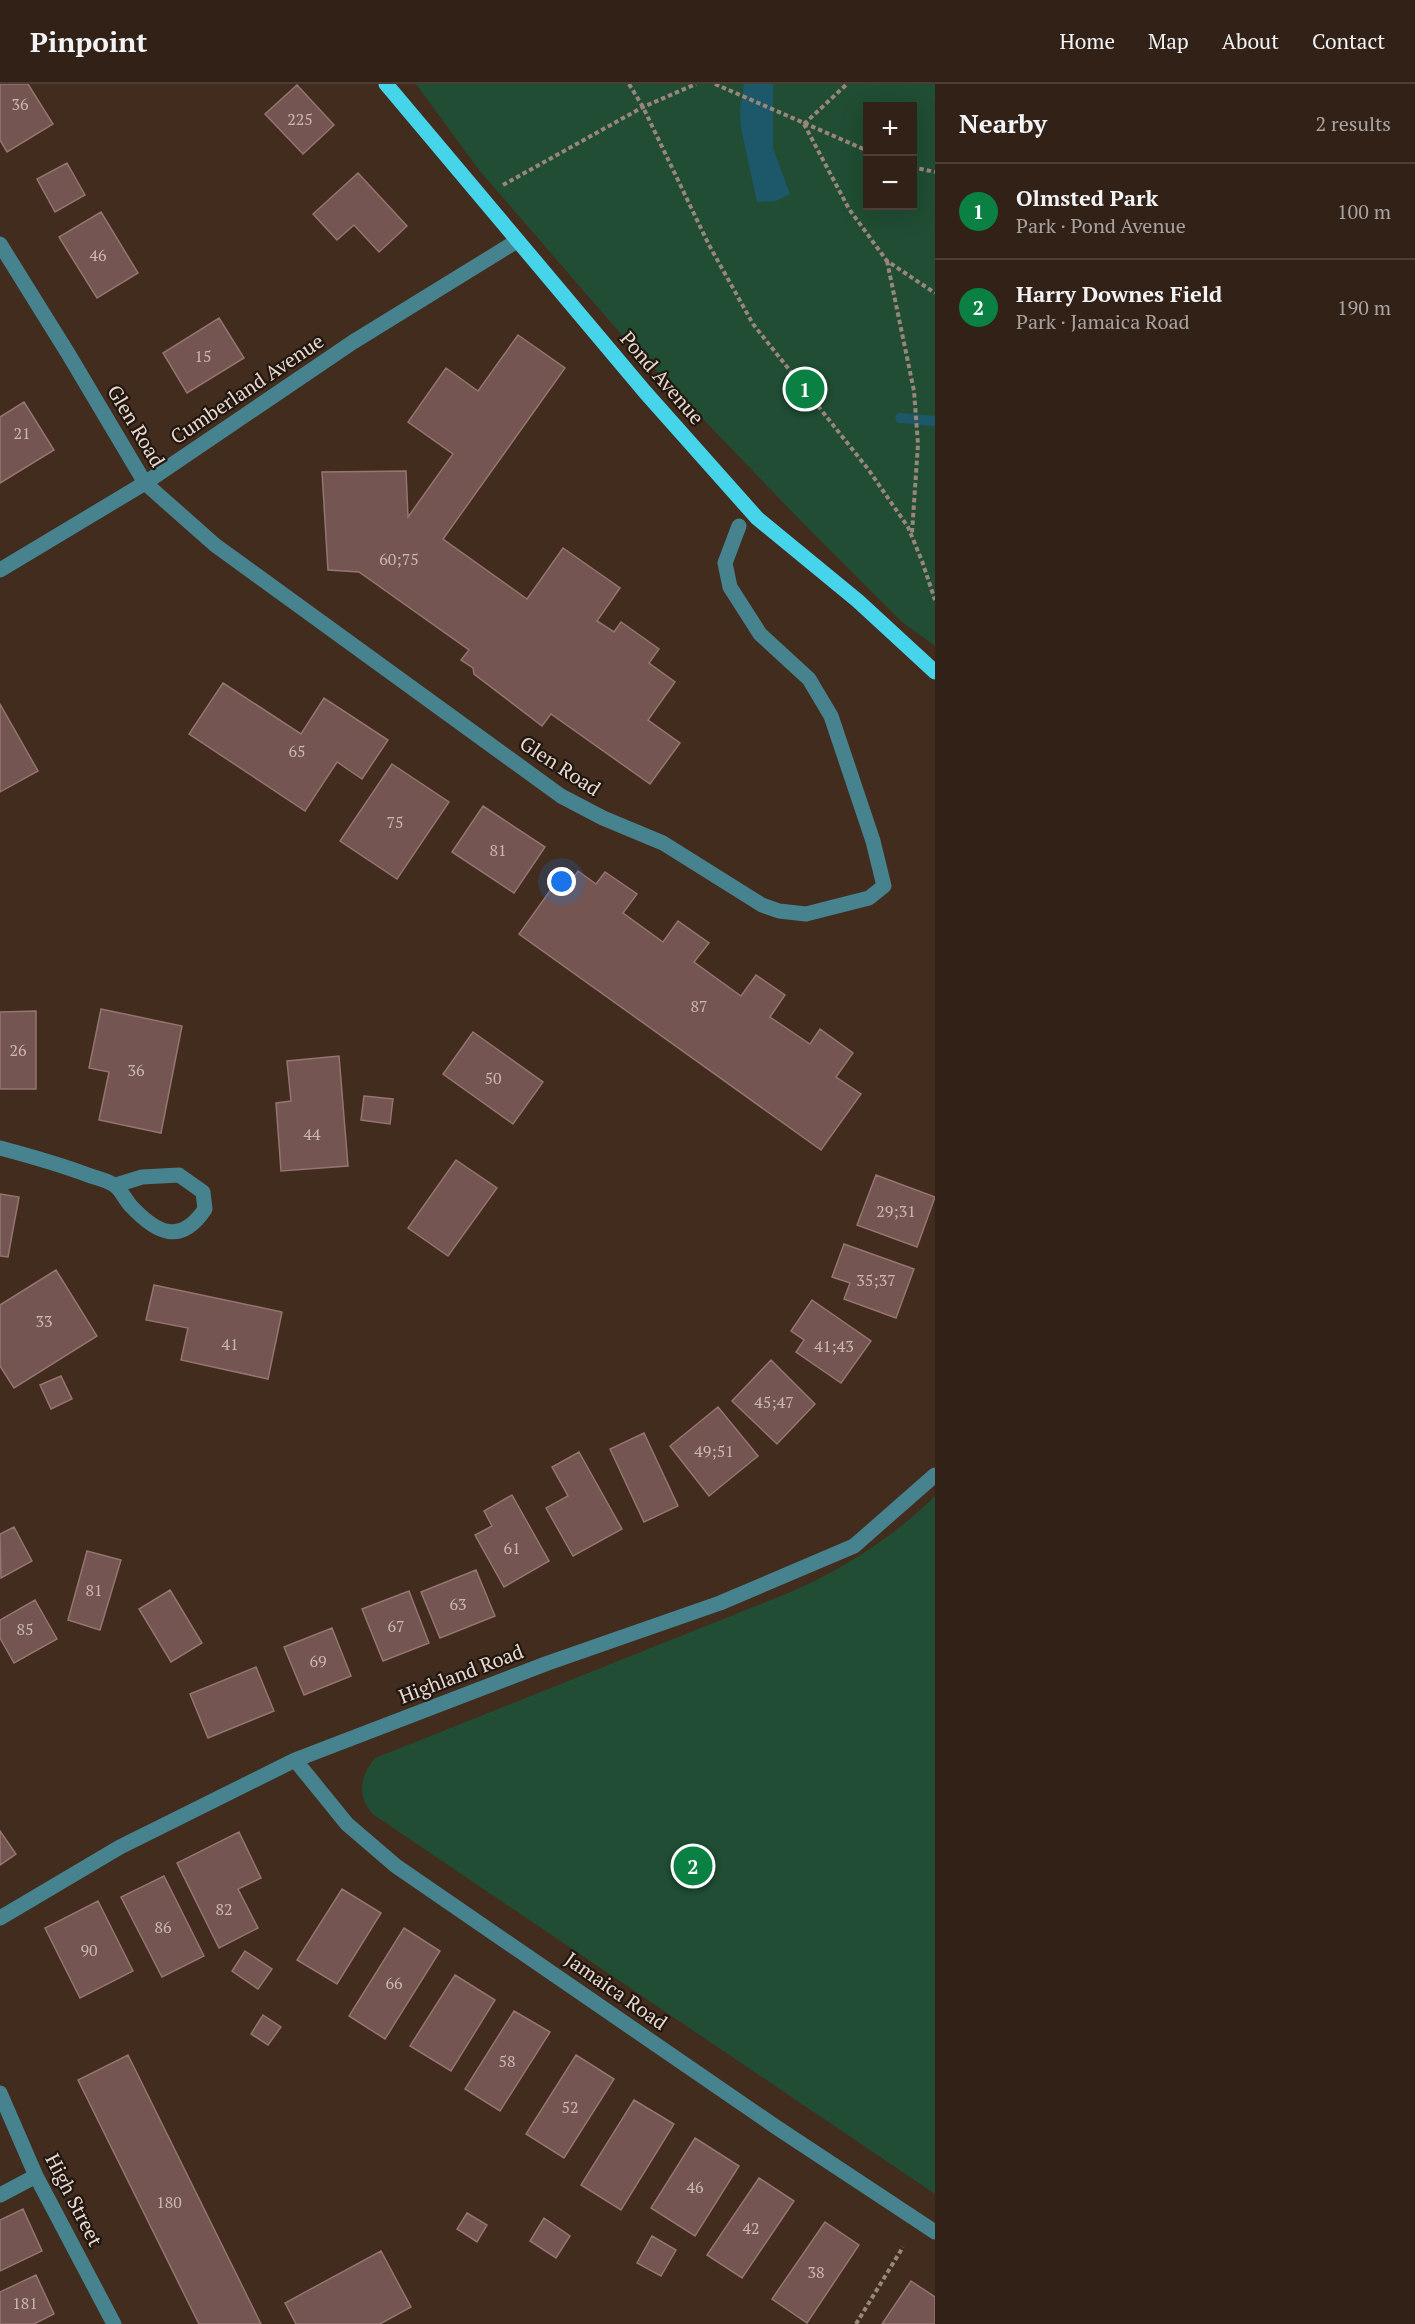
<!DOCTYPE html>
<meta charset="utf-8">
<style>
body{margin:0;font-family:"PT Serif",serif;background:#3d2e23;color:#f1f3f6}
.controls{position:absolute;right:18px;top:18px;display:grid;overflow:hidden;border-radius:0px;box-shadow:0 6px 24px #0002}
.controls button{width:54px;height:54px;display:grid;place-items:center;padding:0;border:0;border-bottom:2px solid #4d3e35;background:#322116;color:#f1f3f6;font:30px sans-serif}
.you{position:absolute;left:562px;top:798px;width:21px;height:21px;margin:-15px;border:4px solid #fff;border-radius:50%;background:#1a73e8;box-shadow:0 0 0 9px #1a73e833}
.badge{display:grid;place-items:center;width:39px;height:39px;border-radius:50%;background:#0b8043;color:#fff;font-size:20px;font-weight:700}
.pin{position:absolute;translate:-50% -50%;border:3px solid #fff;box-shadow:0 2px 6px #0006}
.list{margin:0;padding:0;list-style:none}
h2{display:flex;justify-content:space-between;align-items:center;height:78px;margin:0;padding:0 24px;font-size:26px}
h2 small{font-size:20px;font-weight:400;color:#a8a3a1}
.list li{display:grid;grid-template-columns:39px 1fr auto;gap:18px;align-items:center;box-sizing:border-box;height:96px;padding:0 24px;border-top:2px solid #4d3e35}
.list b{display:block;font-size:22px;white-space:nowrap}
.list p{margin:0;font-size:20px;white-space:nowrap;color:#a8a3a1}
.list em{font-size:20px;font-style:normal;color:#a8a3a1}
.map{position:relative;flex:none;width:935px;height:2240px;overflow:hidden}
header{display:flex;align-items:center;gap:36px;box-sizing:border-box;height:84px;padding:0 30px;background:#322116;border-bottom:2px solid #4d3e35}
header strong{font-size:28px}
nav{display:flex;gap:33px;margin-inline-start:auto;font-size:21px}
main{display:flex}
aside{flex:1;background:#322116}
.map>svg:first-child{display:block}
.green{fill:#204d34;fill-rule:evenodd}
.water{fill:#1c576a}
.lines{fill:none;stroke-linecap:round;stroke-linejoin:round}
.stream{stroke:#1c576a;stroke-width:10}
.building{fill:#745551;stroke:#957471;stroke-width:1.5}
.path{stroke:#98867a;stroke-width:4;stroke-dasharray:4.5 3;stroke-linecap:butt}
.minor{stroke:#47838e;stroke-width:15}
.major{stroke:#46d4ea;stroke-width:15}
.labels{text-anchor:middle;stroke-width:4.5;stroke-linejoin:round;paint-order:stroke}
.number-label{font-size:16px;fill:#cbb8b0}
.street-label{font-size:20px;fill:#e8d9cf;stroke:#211710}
</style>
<header>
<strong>Pinpoint</strong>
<nav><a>Home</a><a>Map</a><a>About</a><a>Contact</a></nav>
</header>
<main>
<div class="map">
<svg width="935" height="2240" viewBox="0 0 935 2240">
<rect width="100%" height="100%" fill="#422c1d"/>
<path class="green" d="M416,0h519v562l-33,-24 -98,-98 -184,-191 -141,-163zM868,22h44v100h-44z
M935,1412v698l-561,-379c-18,-18 -14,-39 1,-57l406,-162c58,-24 109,-56 154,-100z"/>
<path class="water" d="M744,0h29v64l17,46 -14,7 -19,1 -16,-74 -1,-18z"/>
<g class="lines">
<path class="stream" d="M900,334l35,3"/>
</g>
<path class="building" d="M0,0h28l25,40 -46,28 -7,-12z
M297,1l37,40 -31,29 -38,-40z
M67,79l18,32 -30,17 -18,-33z
M358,89l49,53 -28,26 -25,-27 -17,15 -24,-26z
M101,128l37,61 -41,25 -38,-61z
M219,234l25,40 -57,35 -24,-40z
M518,251l47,33 -122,171 84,60 36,-51 57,40 -23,33 17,11 7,-10 38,27 -10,14 26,19 -27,38 32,23 -30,41 -99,-70 -9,12 -68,-52 -1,-6 -12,-8 8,-10 -110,-78 -31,-2 -6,-98 84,-1 2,46 45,-63 -45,-32 38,-54 32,23z
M24,318l30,48 -54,33v-66z
M223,599l78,51 23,-36 64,42 -26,39 -25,-17 -32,49 -116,-77z
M0,620l38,67 -38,21z
M392,680l57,38 -52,77 -57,-38z
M483,722l62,41 -31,46 -62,-41z
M578,787l18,13 9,-12 32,22 -14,19 40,29 15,-21 31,22 -15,19 47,34 15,-21 29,20 -15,22 40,27 10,-15 33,24 -17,24 25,17 -40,56 -302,-216 43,-60 9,7z
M101,925l81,17 -21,107 -62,-13 10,-48 -20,-4z
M36,927v78h-36v-77z
M473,948l70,50 -30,42 -70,-50z
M339,972l9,110 -67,5 -5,-68 15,-2 -4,-40z
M364,1012l29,3 -3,25 -29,-4z
M456,1076l41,28 -49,68 -40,-28z
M876,1091l59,22 -18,50 -60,-22z
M0,1110l19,3 -11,60 -8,-1z
M844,1160l70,25 -18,49 -52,-19 6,-16 -18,-6z
M56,1186l41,66 -83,52 -14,-22v-61z
M154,1201l128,27 -14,67 -87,-19 7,-32 -42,-8z
M812,1216l59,41 -30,42 -45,-31 8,-12 -13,-9z
M771,1276l44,44 -38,40 -45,-43z
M61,1292l11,23 -21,10 -11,-24z
M718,1323l40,49 -49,40 -39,-50z
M644,1349l34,73 -34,16 -34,-73z
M579,1368l43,77 -49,27 -27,-48 22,-12 -16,-29z
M512,1411l37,66 -45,26 -29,-52 17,-9 -8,-15z
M14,1443l18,34 -31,17 -1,-44z
M87,1467l34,9 -21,70 -32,-10z
M476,1486l19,46 -55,22 -19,-46z
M170,1506l32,53 -31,19 -32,-53z
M409,1507l20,52 -46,18 -21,-52z
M35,1516l22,39 -43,24 -14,-25v-18z
M332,1544l19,48 -47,19 -20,-48z
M256,1583l18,44 -66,27 -18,-44z
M0,1747l16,23 -16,11z
M239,1748l22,46 -23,11 20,39 -39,20 -42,-85z
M164,1792l40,80 -42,21 -41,-80z
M342,1805l39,24 -44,71 -40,-24z
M98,1817l35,70 -53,27 -35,-70z
M404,1844l36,23 -55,88 -36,-23z
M245,1867l27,18 -14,20 -26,-18z
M455,1891l40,25 -44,71 -41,-25z
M514,1927l36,21 -50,79 -35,-22z
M263,1931l18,12 -13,18 -17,-11z
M128,1971l133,269h-62l-121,-244z
M576,1971l38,24 -50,79 -38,-24z
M634,2016l40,24 -53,86 -40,-25z
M695,2054l44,28 -44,70 -44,-28z
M759,2094l35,23 -52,77 -35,-23z
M23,2125l19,42 -42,20v-51z
M467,2129l20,12 -10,17 -20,-13z
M544,2134l26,18 -14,22 -26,-17z
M825,2138l34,23 -52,78 -35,-24z
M652,2152l24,14 -15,26 -24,-13z
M381,2167l30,56 -31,17h-84l-11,-21z
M36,2191l18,39 -20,10h-34v-32z
M911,2197l24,16v27h-53z"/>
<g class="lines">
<path class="path" d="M629,0l14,23 66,138 44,79 115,145 40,58 14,34 13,39
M715,0l153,67
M804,40l45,85 38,52 48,32
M804,40l43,-40
M912,83l23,5
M503,101l140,-78 53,-23
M887,177l27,130 4,53 -6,89
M856,2240l47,-77"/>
<path class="minor" d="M0,160l69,111 76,128 70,62 346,251 42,22 60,25 99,62 17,6 27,3 63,-16 15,-12 -11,-45 -42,-125 -22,-37 -49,-45 -30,-47 -5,-24 14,-37
M0,486l145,-87 208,-141 164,-101
M0,1064c30,8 59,16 88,27 8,3 19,5 26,10 7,4 11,15 17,21 26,28 50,39 74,3l-2,-17 -24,-17 -37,2 -26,8
M295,1676l52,64 49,42 380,261 159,105
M0,1834l120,-71 175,-87 253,-97 172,-60 134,-57 81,-71
M0,2009l36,83 78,148
M0,2111l36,-19"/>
<path class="major" d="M386,0l259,308 112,126 101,83 77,71"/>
</g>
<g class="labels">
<g class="number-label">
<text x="20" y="26">36</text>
<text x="300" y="41">225</text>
<text x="98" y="177">46</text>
<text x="203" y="278">15</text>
<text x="22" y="355">21</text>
<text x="399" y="481">60;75</text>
<text x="297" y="673">65</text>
<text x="395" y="744">75</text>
<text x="498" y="772">81</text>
<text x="699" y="928">87</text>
<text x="18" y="972">26</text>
<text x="136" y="992">36</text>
<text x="493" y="1000">50</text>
<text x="312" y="1056">44</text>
<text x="896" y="1133">29;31</text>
<text x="876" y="1202">35;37</text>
<text x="44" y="1243">33</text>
<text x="230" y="1266">41</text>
<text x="834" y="1268">41;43</text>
<text x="774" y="1324">45;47</text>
<text x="714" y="1373">49;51</text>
<text x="512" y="1470">61</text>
<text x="94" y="1512">81</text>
<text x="458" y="1526">63</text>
<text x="396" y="1548">67</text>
<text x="25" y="1551">85</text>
<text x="318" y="1583">69</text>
<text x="224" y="1831">82</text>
<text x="163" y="1849">86</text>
<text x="89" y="1872">90</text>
<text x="394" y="1905">66</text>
<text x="507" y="1983">58</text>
<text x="570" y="2029">52</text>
<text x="695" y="2109">46</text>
<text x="169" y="2124">180</text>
<text x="751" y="2150">42</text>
<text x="816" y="2194">38</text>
<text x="25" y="2225">181</text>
</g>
<g class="street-label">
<text transform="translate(662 294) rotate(49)" y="7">Pond Avenue</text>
<text transform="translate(247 305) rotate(-34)" y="7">Cumberland Avenue</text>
<text transform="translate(136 342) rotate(59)" y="7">Glen Road</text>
<text transform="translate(560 682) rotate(33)" y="7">Glen Road</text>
<text transform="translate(461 1590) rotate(-21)" y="7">Highland Road</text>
<text transform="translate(616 1907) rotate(35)" y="7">Jamaica Road</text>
<text transform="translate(74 2116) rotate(63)" y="7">High Street</text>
</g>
</g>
</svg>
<div class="controls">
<button>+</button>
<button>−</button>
</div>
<div class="you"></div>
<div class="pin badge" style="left:805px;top:305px">1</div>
<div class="pin badge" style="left:693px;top:1782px">2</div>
</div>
<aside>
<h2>Nearby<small>2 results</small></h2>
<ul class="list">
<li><span class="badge">1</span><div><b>Olmsted Park</b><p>Park · Pond Avenue</p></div><em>100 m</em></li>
<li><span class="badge">2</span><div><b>Harry Downes Field</b><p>Park · Jamaica Road</p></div><em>190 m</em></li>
</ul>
</aside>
</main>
